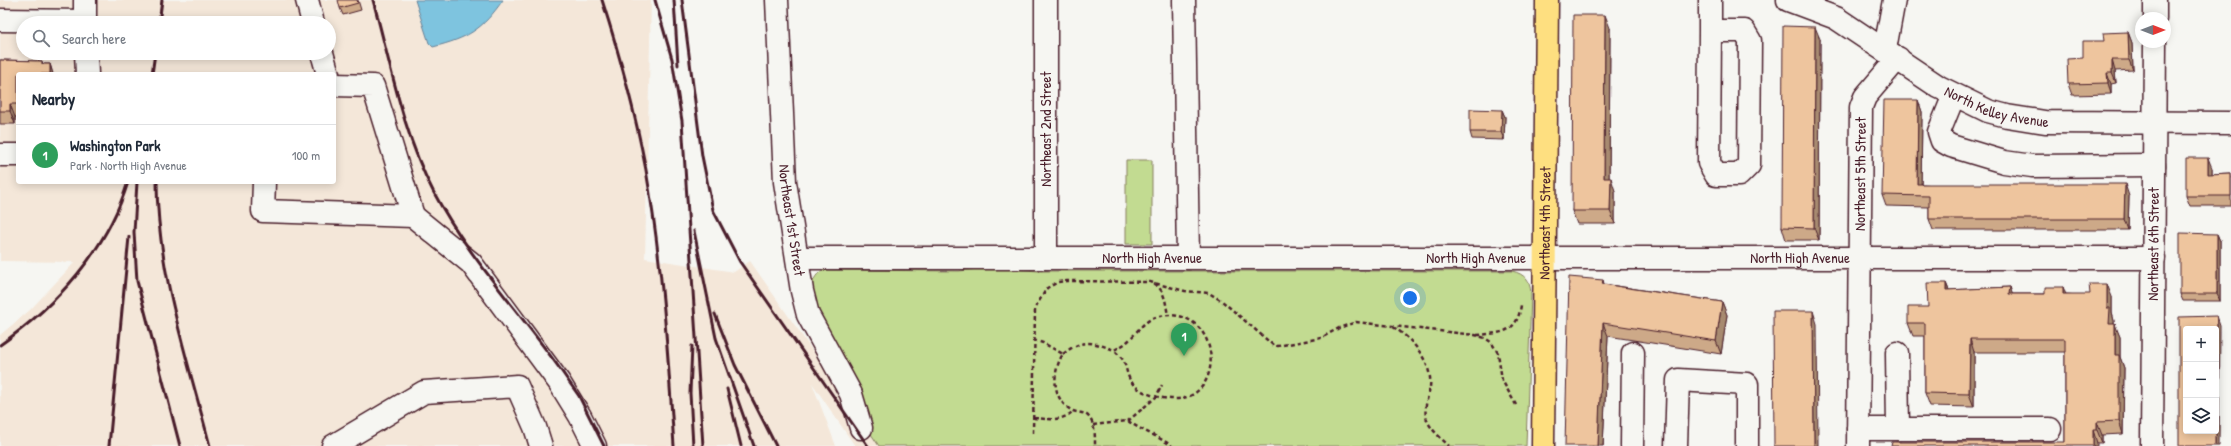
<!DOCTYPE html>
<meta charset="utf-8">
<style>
body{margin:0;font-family:"Patrick Hand",sans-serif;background:#f2f2f3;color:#1f2937}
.controls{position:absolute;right:12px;bottom:12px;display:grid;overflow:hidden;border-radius:4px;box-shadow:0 2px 10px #0003}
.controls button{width:36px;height:36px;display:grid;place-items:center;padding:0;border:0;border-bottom:1px solid #e0e1e3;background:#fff;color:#1f2937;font:20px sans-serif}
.compass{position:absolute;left:2135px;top:12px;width:36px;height:36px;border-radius:50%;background:#fff;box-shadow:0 2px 10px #0003;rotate:90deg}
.you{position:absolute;left:1410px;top:298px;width:14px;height:14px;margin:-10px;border:3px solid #fff;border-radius:50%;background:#1a73e8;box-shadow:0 0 0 6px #1a73e833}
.badge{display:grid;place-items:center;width:26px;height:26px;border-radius:50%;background:#0b8043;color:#fff;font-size:13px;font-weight:700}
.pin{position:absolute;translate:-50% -33px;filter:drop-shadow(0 1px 2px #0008)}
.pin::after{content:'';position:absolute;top:21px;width:14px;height:12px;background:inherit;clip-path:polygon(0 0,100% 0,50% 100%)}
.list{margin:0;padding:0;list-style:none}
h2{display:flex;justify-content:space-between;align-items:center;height:52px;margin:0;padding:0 16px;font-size:17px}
h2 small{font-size:13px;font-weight:400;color:#747a83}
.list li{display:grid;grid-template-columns:26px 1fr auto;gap:12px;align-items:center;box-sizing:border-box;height:60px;padding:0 16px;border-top:1px solid #e0e1e3}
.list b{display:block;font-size:15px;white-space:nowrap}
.list p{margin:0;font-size:13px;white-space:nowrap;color:#747a83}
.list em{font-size:13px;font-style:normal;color:#747a83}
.icon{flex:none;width:22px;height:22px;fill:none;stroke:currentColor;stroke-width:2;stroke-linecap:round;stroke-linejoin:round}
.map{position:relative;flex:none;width:2231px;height:446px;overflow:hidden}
.search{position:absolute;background:#fff;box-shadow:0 2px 10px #0003;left:16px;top:16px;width:320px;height:44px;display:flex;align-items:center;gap:10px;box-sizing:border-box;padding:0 14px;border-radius:22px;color:#747a83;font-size:15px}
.panel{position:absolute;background:#fff;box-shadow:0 2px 10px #0003;left:16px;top:72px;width:320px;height:112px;border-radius:4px}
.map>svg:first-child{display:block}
.built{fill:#f4e7d9;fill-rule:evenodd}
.green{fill:#c2db91;stroke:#867d5e}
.water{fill:#7ec4df;stroke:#698297}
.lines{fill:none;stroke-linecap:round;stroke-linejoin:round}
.minor-casing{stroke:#4a1f2b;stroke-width:25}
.major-casing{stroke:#4a1f2b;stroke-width:25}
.path{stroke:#4a1f2b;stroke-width:2.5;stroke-dasharray:4 3;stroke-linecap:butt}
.minor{stroke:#f6f6f2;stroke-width:22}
.major{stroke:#fedf80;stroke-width:22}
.rail{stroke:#4a1f2b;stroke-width:3}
.wall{fill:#cda988;stroke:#4a1f2b}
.shaded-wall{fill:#a78a6f;stroke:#4a1f2b}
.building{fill:#eec59e;stroke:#4a1f2b}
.labels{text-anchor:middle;stroke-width:3;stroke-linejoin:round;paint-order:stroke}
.street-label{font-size:15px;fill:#4a1f2b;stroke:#f6f6f2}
</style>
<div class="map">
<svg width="2231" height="446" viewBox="0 0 2231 446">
<rect width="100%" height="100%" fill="#f6f6f2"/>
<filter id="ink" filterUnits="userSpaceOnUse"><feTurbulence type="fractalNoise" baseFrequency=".025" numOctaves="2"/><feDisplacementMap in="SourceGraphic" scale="8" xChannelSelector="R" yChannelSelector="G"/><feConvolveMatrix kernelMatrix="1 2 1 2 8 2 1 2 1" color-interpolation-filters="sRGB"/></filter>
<g filter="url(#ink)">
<path class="built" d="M0,0h651l-6,258 89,14 16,-11 129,185h-24l-43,-63 24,63h-836v-111l30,-25 45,-48 -75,-1zM23,23h306v30h-306zM18,74h316v108h-316z"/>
<path class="green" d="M1126,160h26v84h-26z
M988,268l52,3h472c13,3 18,10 19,22l-5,153h-647l-8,-12 -2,-17 -57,-115c0,-14 -2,-24 11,-32l136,1z"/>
<path class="water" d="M415,0h88c-21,30 -35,38 -70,47l-4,-4z"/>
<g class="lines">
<defs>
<g id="minor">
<path d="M307,0l6,23"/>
<path id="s1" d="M777,0l8,182 17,109 6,24 43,79 10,34"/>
<path d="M1184,0l4,258"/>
<path id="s2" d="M1788,0l48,18 103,69 49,24 19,5 38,6 186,1"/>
<path d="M2155,18v-18"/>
<path d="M0,20l85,1v-21"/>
<path d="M1710,31h34l6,10 -1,124 -10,10h-23l-7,-12 1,-132v-31"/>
<path d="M1885,49l9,-49"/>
<path d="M86,53l1,21"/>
<path d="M322,53l6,21"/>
<path d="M1954,95l-15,37 3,9 9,5 53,16 28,4 122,-1"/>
<path d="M0,155h18"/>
<path d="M264,182l-1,29 150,5 -40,-130 -39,-1"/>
<path d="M413,216l58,47 88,119 21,34 15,30"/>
<path id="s3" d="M798,258h1356"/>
<path d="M1046,258v-258"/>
<path d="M1897,353l1,76"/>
<path d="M1858,429h192"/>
<path d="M333,446l91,-54 93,-6 18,41 6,19"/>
<path d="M1632,446l1,-93"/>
<path d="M1676,446l2,-66 69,4v62"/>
<path id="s4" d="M1858,446l3,-339 4,-10 33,-39"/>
<path id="s5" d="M2152,446l3,-404"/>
</g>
<g id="major">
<path id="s6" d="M1543,446l4,-446"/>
</g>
</defs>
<use href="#minor" class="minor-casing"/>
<use href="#major" class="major-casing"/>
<path class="path" d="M1154,284c11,5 12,21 14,32
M1393,327c19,11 40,36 37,60 -2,11 -7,22 -3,33 4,10 15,19 22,26
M1477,335c26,-2 40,-2 44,-30
M1033,340l10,3 20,11c-11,17 -12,46 10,57 5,2 11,1 15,5 7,8 7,18 7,29
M1063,354c20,-16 30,-12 51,-4 4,-2 10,-5 13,-8 11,-10 17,-23 33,-26 64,-12 70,95 3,82 -11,-2 -22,-6 -30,-14 -6,-7 -6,-14 -9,-22 -2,-5 -7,-8 -10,-12
M1034,418c14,1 29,4 39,-7
M1128,421c14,10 30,15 44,25
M1093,425l35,-4 28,-24 6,-12
M1033,433l2,-125 12,-20 11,-6 9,-1 83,1 35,9 24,2 13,8 51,44 5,1 43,-8 18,-10 17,-6 119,13 10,3 6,4 7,11 4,27 14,25"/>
<use href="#minor" class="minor"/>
<use href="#major" class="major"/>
<path class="rail" d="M373,0c17,62 30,134 60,191 36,68 91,125 134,188l12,17 25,50
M602,0c18,56 33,112 44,170 16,91 22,184 28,276
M655,0l17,59 10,62 21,325
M674,0l4,65
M682,0l20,156 11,54 27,52 128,184
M159,23l3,-23
M152,74l3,-21
M137,182l-3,50 3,49 43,165
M157,182c0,89 31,178 53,264
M694,231l22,107 38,108
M715,314l20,51 41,81
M0,345c57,-40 107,-95 128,-163
M692,346l-2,47 3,53
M727,389l14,57
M109,446l20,-209"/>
</g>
<path class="wall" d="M358,0l3,10 -18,5 -3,-7z
M1610,28l-1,150 6,13v33h-38l-5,-13z
M2128,32l4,11 1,27 -18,1 1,12 -5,1v10l-39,1 -4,-11 36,-43z
M1820,39l-1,201h-33l-4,-13z
M0,60l42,1 1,3h7l3,10h-35v43h-3v7h-15z
M1918,100l4,12 -1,72 208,12 -1,34h-195l-4,-11v-12l-43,-1 -4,-11z
M1502,110l3,7 -1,23 -32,-1 -2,-7z
M2212,168v6l19,-1v33h-41l-4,-10z
M2217,234l3,7v60h-37l-3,-7z
M1603,280l1,4 118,18 5,13 -6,39 -113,-18 -5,110z
M1946,283l3,7 61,-3 2,7h33l18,-7 2,7 47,3v16l2,8v3l6,13v20l4,11 -1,66 -21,1v8l-37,-1v-90h-91v55l-44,-1 -5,-13v-57h-12l-5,-13 20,-16z"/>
<path class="shaded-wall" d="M1605,15l5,13 -1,163 -5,-13z
M1815,27l5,12 -1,201 -5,-12z
M2128,32l4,11 1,27 -4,-10z
M2112,60l3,11 1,12 -4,-10z
M50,64l3,10h-3z
M2107,73l4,11v10l-3,-11z
M1918,100l4,12 -1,83 -4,-11z
M10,104l5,13v7l-5,-13z
M1502,110l3,7 -1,23 -3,-8z
M2208,158l4,10v17l-4,-11z
M1611,178l4,13v33l-5,-13z
M2125,184l4,12 -1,34 -4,-11z
M2217,234l3,7v60l-3,-7z
M1946,283l5,13 -5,-6z
M2107,284l5,13v16l2,8v16l-5,-13 -2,-16z
M2010,287l4,12 -5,-5z
M2063,287l5,13 -5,-6z
M1722,302l5,13 -6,39 -5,-13z
M1813,311l4,13 1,122h-4z
M2217,316l3,9 -1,121h-3z
M1603,323l5,13 -5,110h-5z
M2115,324l5,13v20l4,11 -1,66 -4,-13 -4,-66z
M1970,339l4,13v55l-5,-13z
M2097,422l5,13v8l-5,-13z
M2093,430l4,13v3h-4z"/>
<path class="building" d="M338,0h19l1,3 -18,5z
M1573,15h32l-1,163h7l-1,33h-38z
M1783,26l32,1 -1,201 -32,-1z
M2128,32l1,28h-17v13h-5l1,10 -40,1 -1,-25 16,-1v-17h21l-1,-8z
M0,60l42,1v3h8v10h-32v30h-8v7h-10z
M1884,100h34l-1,84h208l-1,35h-195v-23l-47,-1z
M1470,109l32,1 -1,22h-31z
M2186,158h22v16l23,-1v23h-45z
M2180,233l37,1v60h-37z
M1569,277l34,3 -1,4 120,18 -6,39 -113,-18 -5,123h-33z
M1927,283h19v7l64,-3 -1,7h36v-7h18v7h27l-1,-10h18v24h3l-1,16h6v31h4v66l-22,1v8h-4v16h-202l1,-4h173v-103h-95l-1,55 -44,-1v-70h-17v-16h20z
M1773,311h40l1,135h-40z
M2217,316l-1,84v-71h-30v102h30v15h-37v-129z"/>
</g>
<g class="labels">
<g class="street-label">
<text dy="5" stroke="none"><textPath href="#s2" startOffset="237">North Kelley Avenue</textPath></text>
<text transform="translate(1046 129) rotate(-90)" y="5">Northeast 2nd Street</text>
<text dy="5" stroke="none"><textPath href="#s4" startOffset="272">Northeast 5th Street</textPath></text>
<text dy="5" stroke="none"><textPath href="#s1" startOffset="221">Northeast 1st Street</textPath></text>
<text dy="5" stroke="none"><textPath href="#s6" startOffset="223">Northeast 4th Street</textPath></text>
<text dy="5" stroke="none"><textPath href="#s5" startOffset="202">Northeast 6th Street</textPath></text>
<text dy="5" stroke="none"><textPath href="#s3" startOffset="1002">North High Avenue</textPath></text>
<text dy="5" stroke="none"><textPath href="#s3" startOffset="354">North High Avenue</textPath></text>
<text dy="5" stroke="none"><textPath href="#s3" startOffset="678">North High Avenue</textPath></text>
</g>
</g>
</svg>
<div class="controls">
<button>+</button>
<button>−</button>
<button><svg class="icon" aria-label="layers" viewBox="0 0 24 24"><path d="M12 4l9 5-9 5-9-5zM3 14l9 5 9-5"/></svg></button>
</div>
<svg class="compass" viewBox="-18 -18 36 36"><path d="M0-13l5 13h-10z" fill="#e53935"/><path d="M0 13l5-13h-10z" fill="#747a83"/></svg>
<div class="you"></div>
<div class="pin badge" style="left:1184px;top:356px;background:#2e9e5b">1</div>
<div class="search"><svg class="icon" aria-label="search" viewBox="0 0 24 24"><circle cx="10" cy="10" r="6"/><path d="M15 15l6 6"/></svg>Search here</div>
<section class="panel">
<h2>Nearby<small></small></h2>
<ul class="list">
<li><span class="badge" style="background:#2e9e5b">1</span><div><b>Washington Park</b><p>Park · North High Avenue</p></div><em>100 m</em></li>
</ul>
</section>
</div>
